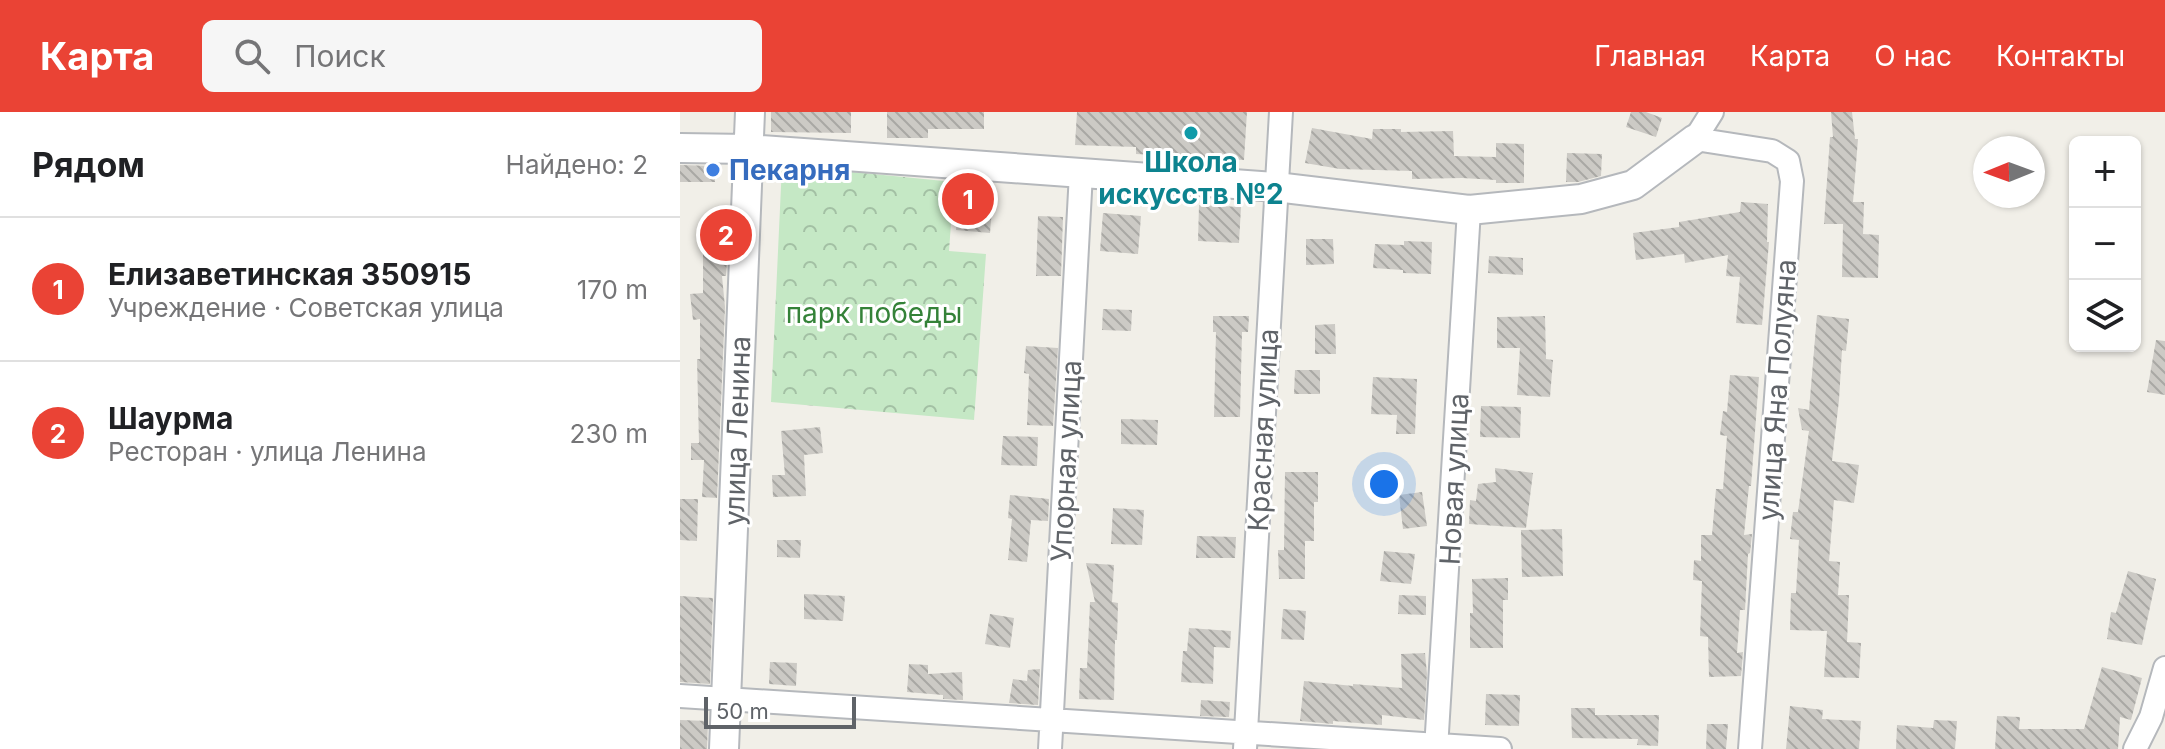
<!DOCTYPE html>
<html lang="ru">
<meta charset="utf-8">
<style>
body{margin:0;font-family:Inter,sans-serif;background:#f6f6f6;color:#202124}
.controls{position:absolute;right:24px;top:24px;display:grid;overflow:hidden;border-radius:12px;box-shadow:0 2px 6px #0004}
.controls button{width:72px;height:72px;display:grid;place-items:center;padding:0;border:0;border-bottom:2px solid #e0e0e0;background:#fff;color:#202124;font:40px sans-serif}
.compass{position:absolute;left:1293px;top:24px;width:72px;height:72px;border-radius:50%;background:#fff;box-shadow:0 2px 6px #0004;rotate:269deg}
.scale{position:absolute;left:24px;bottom:20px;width:152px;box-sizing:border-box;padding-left:8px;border:4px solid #5f6368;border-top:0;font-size:22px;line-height:28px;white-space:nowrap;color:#5f6368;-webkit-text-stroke:6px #fff;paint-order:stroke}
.you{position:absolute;left:704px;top:372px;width:28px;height:28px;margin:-20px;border:6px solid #fff;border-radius:50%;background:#1a73e8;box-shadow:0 0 0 12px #1a73e833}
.badge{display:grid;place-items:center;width:52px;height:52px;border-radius:50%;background:#ea4335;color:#fff;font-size:26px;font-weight:700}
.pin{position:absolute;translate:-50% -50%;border:4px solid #fff;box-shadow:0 2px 8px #0006}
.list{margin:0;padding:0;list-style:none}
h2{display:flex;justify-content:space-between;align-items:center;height:104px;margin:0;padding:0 32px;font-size:34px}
h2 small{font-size:26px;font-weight:400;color:#757577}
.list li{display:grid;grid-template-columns:52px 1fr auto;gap:24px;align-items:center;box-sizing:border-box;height:144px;padding:0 32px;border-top:2px solid #e0e0e0}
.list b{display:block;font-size:30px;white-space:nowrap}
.list p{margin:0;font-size:26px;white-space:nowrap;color:#757577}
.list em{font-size:26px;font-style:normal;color:#757577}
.icon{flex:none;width:44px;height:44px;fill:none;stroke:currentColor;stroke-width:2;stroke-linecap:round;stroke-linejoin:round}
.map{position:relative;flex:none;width:1485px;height:637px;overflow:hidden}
header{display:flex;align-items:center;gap:48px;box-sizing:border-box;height:112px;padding:0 40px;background:#ea4335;color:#fff}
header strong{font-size:38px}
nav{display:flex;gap:44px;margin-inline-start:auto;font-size:28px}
.search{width:560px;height:72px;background:#f6f6f6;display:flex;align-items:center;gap:20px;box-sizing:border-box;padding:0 28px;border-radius:12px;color:#757577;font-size:30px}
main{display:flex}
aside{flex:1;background:#fff}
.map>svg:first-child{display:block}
.forest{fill:url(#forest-crowns)}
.building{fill:url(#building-back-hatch)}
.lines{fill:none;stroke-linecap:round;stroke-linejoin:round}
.minor-casing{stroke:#b5b8bc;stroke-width:26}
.tertiary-casing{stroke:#b5b8bc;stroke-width:32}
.minor{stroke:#fff;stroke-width:22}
.tertiary{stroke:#fff;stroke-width:28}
.culture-dot{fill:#0f9aa8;stroke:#fff;stroke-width:3}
.shop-dot{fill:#3f7fe0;stroke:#fff;stroke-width:3}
.labels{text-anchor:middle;stroke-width:6;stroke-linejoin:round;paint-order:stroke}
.culture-label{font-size:28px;font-weight:bold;fill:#0d838f;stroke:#fff}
.shop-label{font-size:28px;font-weight:bold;fill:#366cbe;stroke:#fff;text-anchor:start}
.park-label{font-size:28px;fill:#348238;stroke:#fff}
.street-label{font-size:28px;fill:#5f6368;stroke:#fff}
</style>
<header>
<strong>Карта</strong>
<div class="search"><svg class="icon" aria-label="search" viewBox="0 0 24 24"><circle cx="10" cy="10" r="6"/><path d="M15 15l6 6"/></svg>Поиск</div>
<nav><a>Главная</a><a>Карта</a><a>О нас</a><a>Контакты</a></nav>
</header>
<main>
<aside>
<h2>Рядом<small>Найдено: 2</small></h2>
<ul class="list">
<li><span class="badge">1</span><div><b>Елизаветинская 350915</b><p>Учреждение · Советская улица</p></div><em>170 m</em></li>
<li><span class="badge">2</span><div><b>Шаурма</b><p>Ресторан · улица Ленина</p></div><em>230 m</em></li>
</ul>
</aside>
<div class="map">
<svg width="1485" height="637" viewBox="0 0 1485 637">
<defs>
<pattern id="forest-crowns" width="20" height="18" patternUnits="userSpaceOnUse" patternTransform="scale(2)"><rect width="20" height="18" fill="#c5e8c5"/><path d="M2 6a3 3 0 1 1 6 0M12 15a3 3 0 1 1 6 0" fill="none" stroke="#a3c0a4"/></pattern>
<pattern id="building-back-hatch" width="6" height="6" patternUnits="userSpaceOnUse" patternTransform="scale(2)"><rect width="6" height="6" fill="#cccac5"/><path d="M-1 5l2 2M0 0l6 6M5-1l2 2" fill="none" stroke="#a9a8a4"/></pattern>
</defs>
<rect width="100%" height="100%" fill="#f1efe8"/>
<path class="forest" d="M102,53l172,17 -5,69 37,3 -12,166 -203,-18z"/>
<path class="building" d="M91,0h80v21l-80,-1z
M207,0h97v17h-56v9h-41z
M397,0h170l-3,48 -108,-6v-7l-61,-2z
M951,0h15l16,6 -6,19 -30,-10z
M1151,0h21l3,27h3l-5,63h11l-1,32 16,1 -1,43 -36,-1 1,-53h-19l6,-87h3z
M632,16l60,11 1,-10h28v3l52,-1 1,25 42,1v-14l28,1v39h-28v-3l-34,-2 -50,1v-8l-72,-2 -35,-6z
M887,41l35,1 -1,22 -23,6h-12z
M0,53l35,1v16h-35z
M280,70l34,3 -4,48 -34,-3z
M1061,90l27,2 -1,38h2l-7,83 -26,-2 4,-46 -14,-1 2,-21 -43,8 -1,-9 -48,6 -3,-27 46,-6v-5l61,-10z
M519,93l42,2 -2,36 -41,-2z
M423,101l38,3 -3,38 -38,-3z
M358,104l25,1 -2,59h-25z
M626,127h27l1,25 -28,1z
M724,129l28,1 -1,32 -28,-1v-3l-30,-2 2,-24 29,1z
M48,131l-2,33h-4l3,31 -8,191 -15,-1 2,-37h-13v-17h8l-2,-84h3v-40l-7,1 -3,-26 13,-1v-49z
M809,144l34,2v17l-35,-2z
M423,197l29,1 -1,21 -29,-1z
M1137,203l32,4 -3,32 -4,-1 -3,50 -7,61 27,4 -5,38 -20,-3 -5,61 11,1 -2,33h11l-2,47 14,1 -2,35 -35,-1 3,-46 -37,-1 1,-37h5l3,-53 -9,-1 3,-27h5l11,-81 -7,-1 -4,-22 11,2z
M533,204h36l-1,16h-6l-2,85h-26l2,-85h-3z
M865,204l1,43 7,1 -3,37 -33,-2 3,-47h-23v-31z
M655,212l1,30h-21v-29z
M1476,228l9,1v54l-18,-3z
M346,234l32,2 -5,78 -26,-1 2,-51 -5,-1z
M615,258h25v24h-26z
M1050,263l29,2 -8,109h-2l-5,49 8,-1 -2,19 -2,1 -3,56h-5l-3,43 6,-1 -2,24 -32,1 -1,-40 -8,-1 2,-55 -9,-1 1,-20 7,1v-26h11l4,-46h7l4,-53 -7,-1 3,-24 4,1z
M693,265l44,2 -2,55h-19l1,-19 -26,-1z
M801,294l40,1 -1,31 -40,-1z
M441,307l37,1 -1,25 -36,-1z
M140,315l3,26 -19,2 2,41 -33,1 -1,-22h13l-4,-44z
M323,324l35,1 -1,29 -36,-1z
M815,356l38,5 -7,55 -57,-4 1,-24 6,1 2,-17 18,-2z
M605,360h33v30h-4v39h-9v38h-26l-1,-29h6z
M742,380l5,34 -24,3 -4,-34z
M330,383l39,4 -1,22 -17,-1 -4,42 -19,-2 4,-41 -4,-1z
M0,387h18l-1,42 -17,-1z
M433,396l31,2 -2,35 -31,-1z
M882,417l1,47 -41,1 -1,-47z
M517,424l39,1 -1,21h-39z
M97,428h24l-1,18 -23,-1z
M704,439l31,3 -4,30 -31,-3z
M406,451l28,2 -2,37 6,1 -1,37h-2l-1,60 -35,-1 1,-31h7l3,-66h5z
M1448,459l28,8 -14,66 -35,-6 4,-27 5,1z
M828,466v22h-5v48h-33v-35h3l-1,-34z
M124,482l41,2 -2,25 -39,-2z
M719,483l27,1v19l-28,-1z
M0,484l33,2 -3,86 -30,-2z
M603,497l23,2 -2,29 -23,-1z
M310,502l24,4 -4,30 -25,-4z
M509,516l42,3 -1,17 -16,-1 -1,37 -32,-2 2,-31h4z
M745,541l2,21 -3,46 -42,-5v10l-49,-4v3l-33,-3 4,-40 49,5v-2l49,4 -1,-34z
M90,550l27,1 -1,23 -27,-2z
M229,552l19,1v9l34,-2 1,28 -20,-1v-4l-36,-3z
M1422,555l40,11 -11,42 -11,-3 -2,32h-123l2,-33 23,1 -1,12h65z
M360,557l-2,36 -29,-2 4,-24 14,2 1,-11z
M806,582l34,1 -1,31 -34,-1z
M521,588l29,2 -1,15 -29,-1z
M1110,594l33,4 -1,9 39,2 -2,28h-73z
M891,596h24v7h64l-1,31 -21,-1 1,-6 -66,-1z
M0,608l28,1 -1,28h-27z
M1254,608l23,1 -2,28h-59l1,-24 36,3z
M1027,612h21l-2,25h-20z"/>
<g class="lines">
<defs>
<path id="minor" d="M1032,0l-17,27 77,12 16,10 4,20 -42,568
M0,584l820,53
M370,637l31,-576
M565,637l36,-637
M756,637l33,-539
M1455,637l16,-32 14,-49"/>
<path id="tertiary" d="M0,36l69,1 527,38 193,23 112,-11 52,-14 62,-46
M44,637l26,-637"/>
</defs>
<use href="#minor" class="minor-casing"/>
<use href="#tertiary" class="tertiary-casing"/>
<use href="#minor" class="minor"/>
<use href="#tertiary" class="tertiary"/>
</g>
<circle class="culture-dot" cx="511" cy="21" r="8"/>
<circle class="shop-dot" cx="33" cy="58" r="8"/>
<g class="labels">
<g class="culture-label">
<text x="511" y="60">Школа<tspan x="511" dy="32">искусств №2</tspan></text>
</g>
<g class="shop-label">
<text x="49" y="68">Пекарня</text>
</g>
<g class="park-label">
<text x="194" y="211">парк победы</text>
</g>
<g class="street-label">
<text transform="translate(1097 278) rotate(-86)" y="10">улица Яна Полуяна</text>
<text transform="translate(583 318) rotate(-87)" y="10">Красная улица</text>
<text transform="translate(57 319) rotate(-88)" y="10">улица Ленина</text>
<text transform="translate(386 349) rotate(-87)" y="10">Упорная улица</text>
<text transform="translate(774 367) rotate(-87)" y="10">Новая улица</text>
</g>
</g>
</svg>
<div class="controls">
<button>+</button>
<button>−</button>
<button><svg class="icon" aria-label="layers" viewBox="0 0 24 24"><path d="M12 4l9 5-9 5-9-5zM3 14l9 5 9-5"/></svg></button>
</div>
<svg class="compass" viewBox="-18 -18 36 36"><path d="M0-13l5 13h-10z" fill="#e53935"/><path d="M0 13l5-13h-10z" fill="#757577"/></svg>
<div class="scale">50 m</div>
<div class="you"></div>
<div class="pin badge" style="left:288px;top:87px">1</div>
<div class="pin badge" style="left:46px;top:123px">2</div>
</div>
</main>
